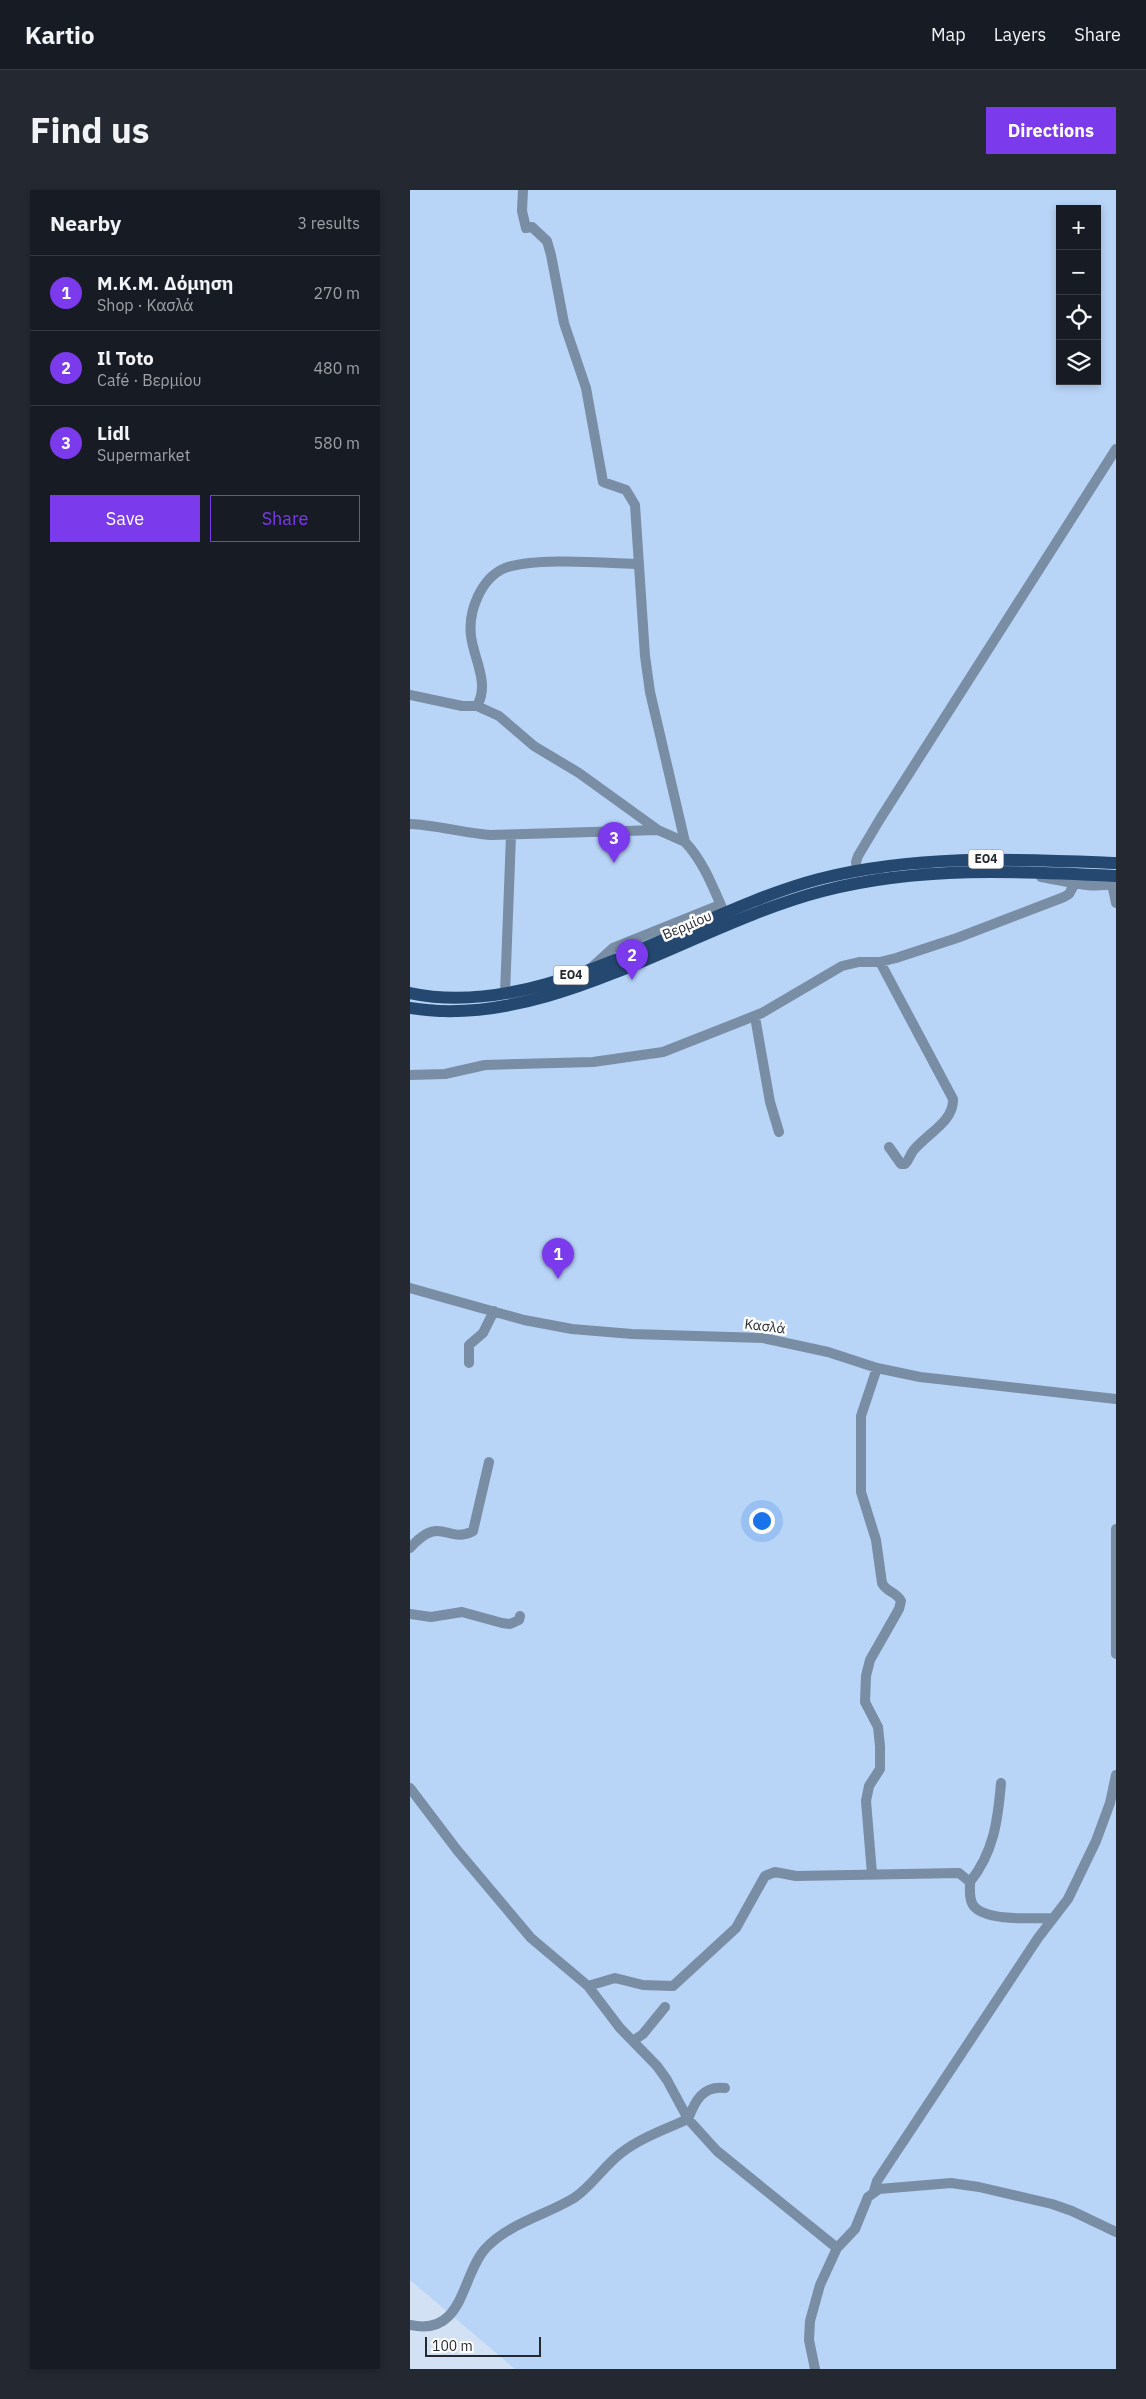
<!DOCTYPE html>
<meta charset="utf-8">
<style>
body{margin:0;font-family:"IBM Plex Sans",sans-serif;background:#242831;color:#f1f3f6}
.controls{position:absolute;right:15px;top:15px;display:grid;overflow:hidden;border-radius:0px;box-shadow:0 2px 8px #0003}
.controls button{width:45px;height:45px;display:grid;place-items:center;padding:0;border:0;border-bottom:1px solid #363941;background:#171b24;color:#f1f3f6;font:25px sans-serif}
.scale{position:absolute;left:15px;bottom:12px;width:116px;box-sizing:border-box;padding-left:5px;border:2px solid #242930;border-top:0;font-size:14px;line-height:18px;white-space:nowrap;color:#242930;-webkit-text-stroke:4px #fff;paint-order:stroke}
.you{position:absolute;left:351px;top:1330px;width:18px;height:18px;margin:-12px;border:4px solid #fff;border-radius:50%;background:#1a73e8;box-shadow:0 0 0 8px #1a73e833}
.badge{display:grid;place-items:center;width:32px;height:32px;border-radius:50%;background:#7c3aed;color:#fff;font-size:16px;font-weight:700}
.pin{position:absolute;translate:-50% -41px;filter:drop-shadow(0 1px 2px #0008)}
.pin::after{content:'';position:absolute;top:26px;width:18px;height:15px;background:inherit;clip-path:polygon(0 0,100% 0,50% 100%)}
.list{margin:0;padding:0;list-style:none}
h2{display:flex;justify-content:space-between;align-items:center;height:65px;margin:0;padding:0 20px;font-size:21px}
h2 small{font-size:16px;font-weight:400;color:#9ea1a6}
.list li{display:grid;grid-template-columns:32px 1fr auto;gap:15px;align-items:center;box-sizing:border-box;height:75px;padding:0 20px;border-top:1px solid #363941}
.list b{display:block;font-size:19px;white-space:nowrap}
.list p{margin:0;font-size:16px;white-space:nowrap;color:#9ea1a6}
.list em{font-size:16px;font-style:normal;color:#9ea1a6}
.actions{display:flex;gap:10px;padding:15px 20px}
.actions a{flex:1;padding:11px 0;border:1px solid #7c3aed;border-radius:0px;text-align:center;font-size:18px;color:#7c3aed}
.actions .main{background:#7c3aed;color:#fff}
.icon{flex:none;width:28px;height:28px;fill:none;stroke:currentColor;stroke-width:2;stroke-linecap:round;stroke-linejoin:round}
.map{position:relative;flex:none;width:706px;height:2179px;overflow:hidden;border-radius:0px}
header{display:flex;align-items:center;gap:30px;box-sizing:border-box;height:70px;padding:0 25px;background:#171b24;border-bottom:1px solid #363941}
header strong{font-size:24px}
nav{display:flex;gap:28px;margin-inline-start:auto;font-size:18px}
.intro{display:flex;align-items:center;justify-content:space-between;box-sizing:border-box;height:120px;padding:0 30px}
h1{margin:0;font-size:35px}
.button{padding:12px 22px;border-radius:0px;background:#7c3aed;color:#fff;font-size:18px;font-weight:700}
main{display:flex;gap:30px;padding:0 30px}
aside{flex:1;background:#171b24;border-radius:0px;box-shadow:0 2px 8px #0003}
.map>svg:first-child{display:block}
.green{fill:#b8d4f7;fill-rule:evenodd}
.lines{fill:none;stroke-linecap:round;stroke-linejoin:round}
.minor{stroke:#798da4;stroke-width:10}
.major{stroke:#254870;stroke-width:12}
.labels{text-anchor:middle;stroke-width:5;stroke-linejoin:round;paint-order:stroke}
.shield{fill:#fff;stroke:#66696e;stroke-width:1}
.shield-label{font-size:12px;font-weight:bold;fill:#242930}
.street-label{font-size:14px;fill:#242930;stroke:#fff}
</style>
<header>
<strong>Kartio</strong>
<nav><a>Map</a><a>Layers</a><a>Share</a></nav>
</header>
<div class="intro"><h1>Find us</h1><a class="button">Directions</a></div>
<main>
<aside>
<h2>Nearby<small>3 results</small></h2>
<ul class="list">
<li><span class="badge">1</span><div><b>Μ.Κ.Μ. Δόμηση</b><p>Shop · Κασλά</p></div><em>270 m</em></li>
<li><span class="badge">2</span><div><b>Il Toto</b><p>Café · Βερμίου</p></div><em>480 m</em></li>
<li><span class="badge">3</span><div><b>Lidl</b><p>Supermarket</p></div><em>580 m</em></li>
</ul>
<div class="actions"><a class="main">Save</a><a>Share</a></div>
</aside>
<div class="map">
<svg width="706" height="2179" viewBox="0 0 706 2179">
<rect width="100%" height="100%" fill="#d2e1f3"/>
<path class="green" d="M0,0h706v2179h-601l-105,-89zM650,19h37v172h-37z"/>
<g class="lines">
<path class="minor" d="M113,0l-1,21 4,17 6,-1 15,14 4,14 13,68 22,65 17,94 23,8 9,15 10,151 5,36 35,150c20,21 30,51 42,77
M0,505l52,11h15l22,10 35,30 45,27 79,57
M67,516c13,-23 -3,-46 -6,-70 -3,-25 10,-58 34,-68 30,-11 101,-5 134,-4
M0,634c27,1 53,9 80,11l168,-5 27,12
M447,680l-1,-8 2,-6 22,-37 236,-370
M631,687c26,4 49,13 75,6
M702,694l4,19
M470,772l73,137c1,23 -27,35 -40,52 -3,4 -4,9 -8,13h-4l-12,-17
M181,778l22,-20 107,-43
M95,804l6,-159
M345,827l15,85 9,30
M0,885l35,-1 40,-9 108,-3 70,-10 99,-39 80,-47 17,-4h21l16,-4 61,-20 107,-41 5,-3 5,-9
M0,1098l114,32 48,9 60,5 131,4 65,14 49,16 43,9 196,22
M59,1173v-18l14,-12 11,-22
M706,1339v125
M0,1358c31,-35 37,-3 63,-17l16,-69
M0,1424l21,3 31,-5 40,11 8,1 9,-4 1,-4
M0,1598l47,62 74,88 57,48 32,42 37,38 10,14 21,39 29,32 120,97
M462,1684l-6,-73 3,-15 11,-17v-23l-2,-19 -13,-25 1,-26 4,-16 29,-51 2,-8c-4,-9 -15,-9 -19,-18l-6,-43 -15,-48v-76l16,-48
M560,1692c24,-30 28,-63 31,-99
M178,1796l27,-8 28,7 30,1 63,-58 29,-52 10,-4 21,4 163,-3 11,9c0,8 -1,17 3,23 11,17 62,13 80,13
M223,1851l10,-7 22,-27
M464,2001l3,-10 161,-243 30,-39 28,-58 14,-38 6,-28
M0,2135c54,12 51,-49 75,-76 24,-26 59,-33 89,-51 18,-12 29,-31 47,-45 19,-15 45,-24 67,-34 7,-18 15,-34 37,-31
M405,2179l-6,-29 1,-19 10,-36 17,-37 18,-19 13,-32 11,-8 72,-6 28,4 73,17 20,7 44,21"/>
<path class="major" d="M0,803c134,29 282,-81 409,-114 100,-25 195,-20 297,-16
M0,818c139,23 281,-83 413,-117 95,-25 196,-20 293,-15"/>
</g>
<g class="labels">
<g class="shield">
<rect x="558.5" y="659.5" width="35" height="19" rx="4"/>
<rect x="143.5" y="775.5" width="35" height="19" rx="4"/>
</g>
<g class="shield-label">
<text x="576" y="673">ΕΟ4</text>
<text x="161" y="789">ΕΟ4</text>
</g>
<g class="street-label">
<text transform="translate(277 735) rotate(-23)" y="5">Βερμίου</text>
<text transform="translate(355 1136) rotate(7)" y="5">Κασλά</text>
</g>
</g>
</svg>
<div class="controls">
<button>+</button>
<button>−</button>
<button><svg class="icon" aria-label="locate" viewBox="0 0 24 24"><circle cx="12" cy="12" r="6"/><path d="M12 2v4M12 18v4M2 12h4M18 12h4"/></svg></button>
<button><svg class="icon" aria-label="layers" viewBox="0 0 24 24"><path d="M12 4l9 5-9 5-9-5zM3 14l9 5 9-5"/></svg></button>
</div>
<div class="scale">100 m</div>
<div class="you"></div>
<div class="pin badge" style="left:148px;top:1089px">1</div>
<div class="pin badge" style="left:222px;top:790px">2</div>
<div class="pin badge" style="left:204px;top:673px">3</div>
</div>
</main>
